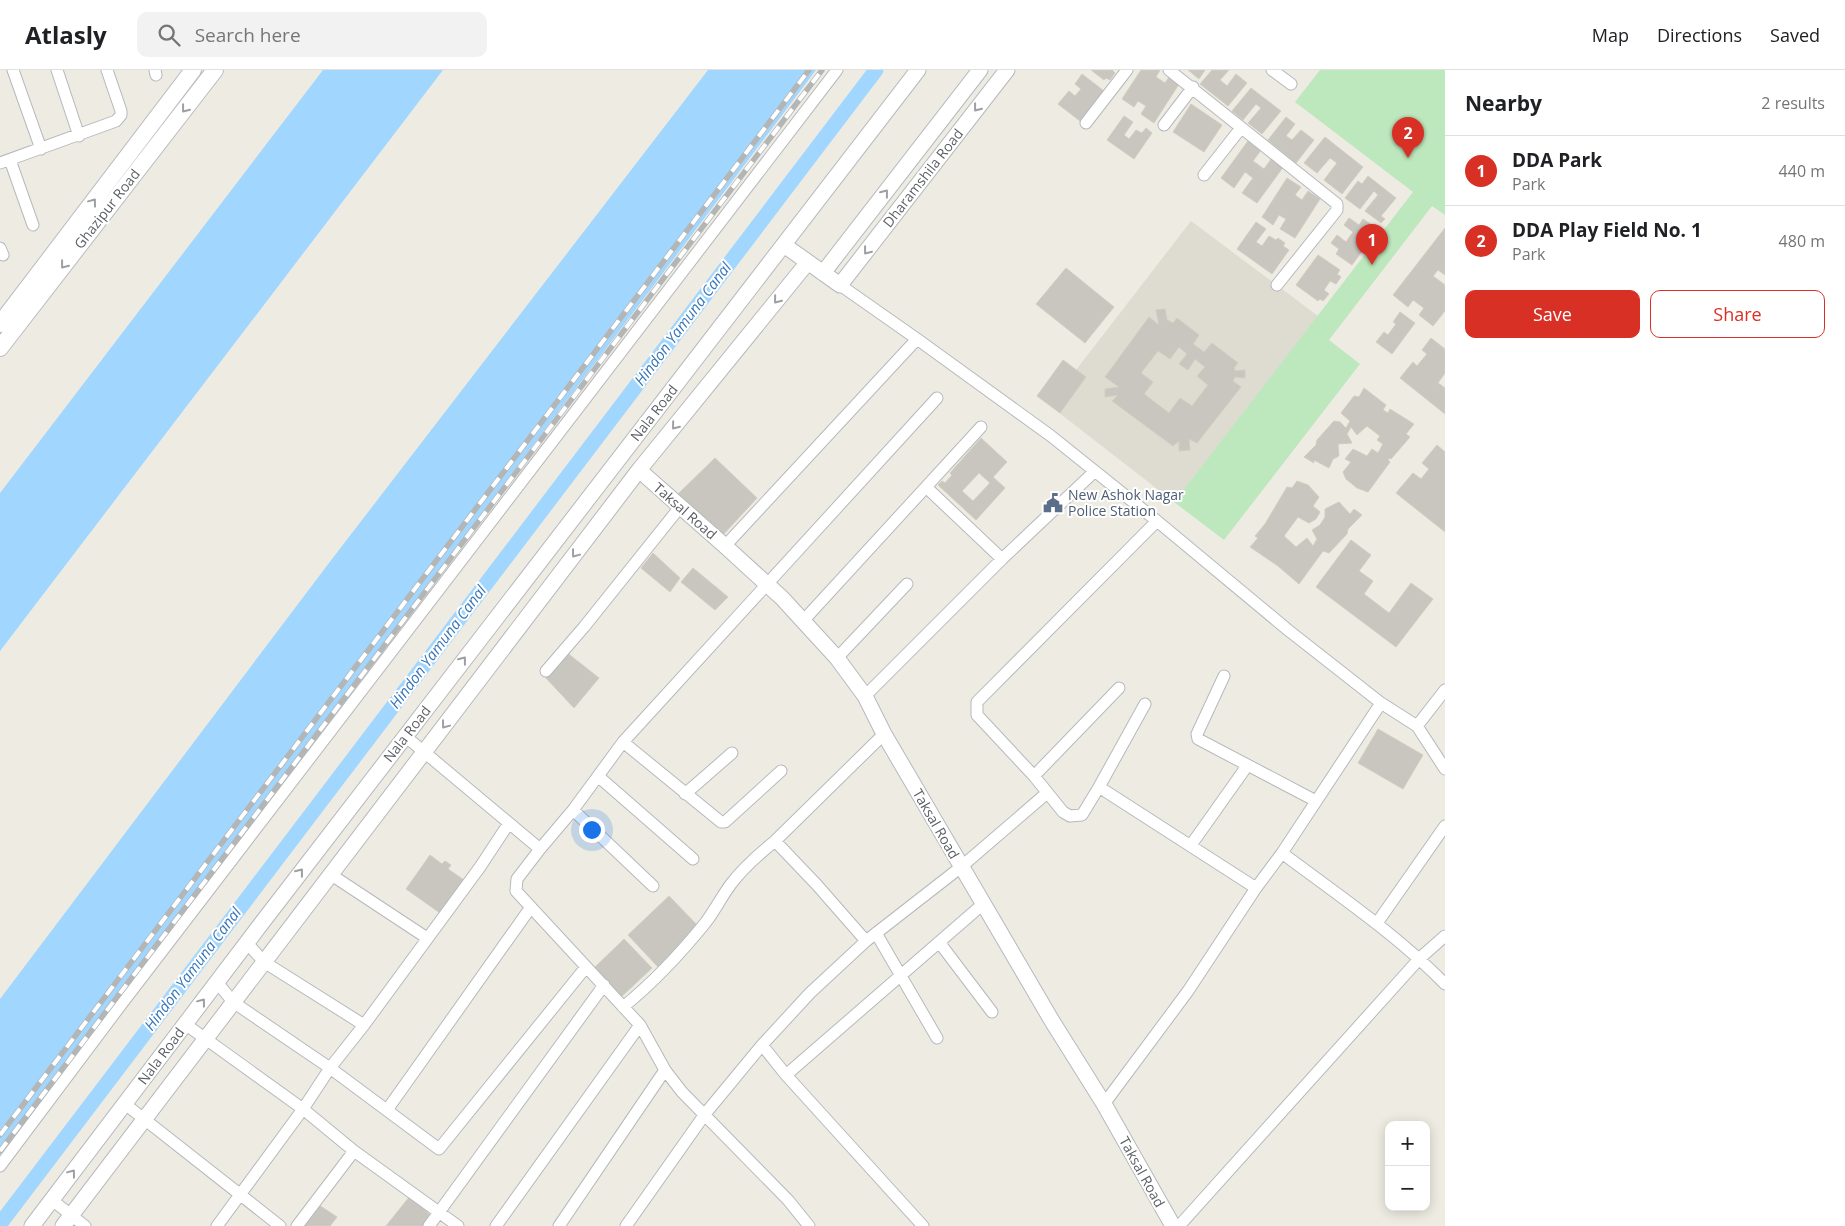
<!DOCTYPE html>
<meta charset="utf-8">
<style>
body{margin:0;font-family:"Open Sans",sans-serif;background:#f2f2f2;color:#202124}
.controls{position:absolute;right:15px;bottom:15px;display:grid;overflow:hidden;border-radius:10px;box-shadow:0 2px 12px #0003}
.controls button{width:45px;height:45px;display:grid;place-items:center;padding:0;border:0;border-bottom:1px solid #e0e0e0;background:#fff;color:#202124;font:25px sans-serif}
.you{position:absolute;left:591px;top:759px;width:18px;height:18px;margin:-12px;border:4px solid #fff;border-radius:50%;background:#1a73e8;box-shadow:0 0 0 8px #1a73e833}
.badge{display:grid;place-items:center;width:32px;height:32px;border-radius:50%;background:#d93025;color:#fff;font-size:16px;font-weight:700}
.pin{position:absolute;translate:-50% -41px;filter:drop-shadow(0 1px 2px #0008)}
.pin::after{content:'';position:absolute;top:26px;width:18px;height:15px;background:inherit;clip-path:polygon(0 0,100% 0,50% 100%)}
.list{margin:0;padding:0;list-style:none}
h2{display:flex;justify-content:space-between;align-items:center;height:65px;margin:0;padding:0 20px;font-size:21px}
h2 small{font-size:16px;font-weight:400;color:#757577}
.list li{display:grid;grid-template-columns:32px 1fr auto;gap:15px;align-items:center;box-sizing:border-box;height:70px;padding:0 20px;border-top:1px solid #e0e0e0}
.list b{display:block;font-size:19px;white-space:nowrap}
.list p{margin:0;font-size:16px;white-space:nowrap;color:#757577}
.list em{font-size:16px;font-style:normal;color:#757577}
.actions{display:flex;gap:10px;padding:15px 20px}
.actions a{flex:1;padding:11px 0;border:1px solid #d93025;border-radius:10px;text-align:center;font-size:18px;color:#d93025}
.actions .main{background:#d93025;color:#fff}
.icon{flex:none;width:28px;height:28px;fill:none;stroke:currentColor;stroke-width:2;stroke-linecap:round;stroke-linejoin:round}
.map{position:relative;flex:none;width:1445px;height:1156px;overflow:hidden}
header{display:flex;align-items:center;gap:30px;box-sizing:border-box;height:70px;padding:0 25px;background:#fff;border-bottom:1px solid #e0e0e0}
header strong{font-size:24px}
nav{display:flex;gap:28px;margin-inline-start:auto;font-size:18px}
.search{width:350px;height:45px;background:#f2f2f2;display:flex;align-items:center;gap:12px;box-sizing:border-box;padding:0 18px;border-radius:10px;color:#757577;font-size:19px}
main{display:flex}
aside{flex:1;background:#fff}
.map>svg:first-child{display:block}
.education{fill:#dedbd1}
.green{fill:#bde7bd}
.water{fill:#a1d6ff}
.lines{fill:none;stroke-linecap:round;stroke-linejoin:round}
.canal{stroke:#a1d6ff;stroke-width:15}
.building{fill:#c9c6bf;stroke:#d3cdc0;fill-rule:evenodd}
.minor-casing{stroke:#b5b9bd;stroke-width:13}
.tertiary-casing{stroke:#b5b9bd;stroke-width:17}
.secondary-casing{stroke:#b8bcc2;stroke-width:18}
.minor{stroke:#fff;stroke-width:11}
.tertiary{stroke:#fff;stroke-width:15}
.secondary{stroke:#fff;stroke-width:16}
.rail-casing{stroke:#b4b5b5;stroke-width:5.5}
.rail{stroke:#fff;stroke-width:4;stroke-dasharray:11;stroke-linecap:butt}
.oneway{stroke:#9d9fa2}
.labels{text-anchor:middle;stroke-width:4;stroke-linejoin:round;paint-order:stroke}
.street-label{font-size:14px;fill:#5b5f64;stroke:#fff}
.service-label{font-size:14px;fill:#4e5e75;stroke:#fff;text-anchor:start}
.water-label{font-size:15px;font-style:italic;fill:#3a77b7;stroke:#fff}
</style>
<header>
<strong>Atlasly</strong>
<div class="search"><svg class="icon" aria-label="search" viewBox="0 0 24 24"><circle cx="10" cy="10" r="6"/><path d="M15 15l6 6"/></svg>Search here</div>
<nav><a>Map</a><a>Directions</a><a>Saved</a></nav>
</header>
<main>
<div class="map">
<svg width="1445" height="1156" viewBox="0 0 1445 1156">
<rect width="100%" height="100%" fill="#eeece2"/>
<path class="education" d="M1191,151l127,95 -144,186 -125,-97z"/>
<path class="green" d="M1320,0h125v145l-13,-9 -103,134 31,24 -136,176 -50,-38 239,-310 -118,-90z"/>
<path class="water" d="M323,0h120l-443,581v-158z
M708,0h108l-572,759 -244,321v-151l332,-440z"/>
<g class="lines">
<path class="canal" d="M0,1154l876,-1154"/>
</g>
<path class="building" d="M1091,0h21l3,3 -5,7 -4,-2 -2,2z
M1141,0h19l-4,7 9,6 4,-6 10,7 -25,39 -13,-9 5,-8 -8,-5 -4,6 -12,-8z
M1188,0h17l-6,9z
M1212,0h17l-9,10 7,6 9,-12 11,9 -19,23 -28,-22z
M1082,4l22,17 -24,30 -22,-17 11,-13 6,5 6,-7 -6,-5z
M1251,18l30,23 -19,23 -14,-11 13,-15 -5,-4 -13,16 -11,-9z
M1191,34l31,21 -18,27 -31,-20z
M1124,46l9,6 -9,13 5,4 7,-9 6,3 4,-5 6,5 -18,26 -27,-19z
M1286,47l9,7 -9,12 6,4 9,-10 13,10 -18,23 -28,-23z
M1325,67l38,30 -21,27 -18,-14 13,-17 -7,-5 -13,15 -13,-10z
M1248,71l13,9 -8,11 11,8 8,-11 12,8 -27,37 -15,-10 11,-15 -8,-6 -11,16 -13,-10z
M1368,106l28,22 -15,18 4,3 -4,4 -16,-12 13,-16 -4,-4 -14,18 -15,-11 13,-17 4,3z
M1287,108l14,9 -6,8 7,5 6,-9 12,8 -25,39 -15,-9 6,-10 -7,-4 -6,10 -11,-8z
M1349,148l10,7 4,-6 15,10 -26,36 -16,-11 3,-5 -8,-6 6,-8 9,7 7,-10 -9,-7z
M1256,152l10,7 -10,13 6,4 7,-10 7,4 2,-2 7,5 -2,3 6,4 -17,24 -35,-25z
M1445,158v47l-7,-5 -5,6 12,9v26l-12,15 -14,-11 5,-7 -11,-8 -5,7 -15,-12z
M1318,185l22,15 -3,4 4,3 -5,7 -6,-3 -6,9 5,4 -6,7 -3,-2 -2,2 -22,-16z
M1066,198l48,39 -29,36 -49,-39z
M1165,239l2,11 6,3 4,-5 22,17 -6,9 11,8 8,-9 26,20 -4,5 1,3 10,-1v8l-10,-1 -2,4 8,6 -44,56 -8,-4 1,11 -11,1v-10l-6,5 -61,-45 6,-6 -13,2v-8l14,-2 -14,-10 44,-60 10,8 -3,-15zM1179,277l8,7 -8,10 9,6 7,-11 10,8 -8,9 11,9 -16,21 -12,-8 -11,15 -25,-19 9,-12 -12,-9 17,-22 12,8z
M1400,242l15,11 -23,31 -16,-12 8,-10 4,3 8,-11 -3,-2z
M1431,268l14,11v24l-7,10 7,5v26l-45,-36 13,-16 4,4 10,-12 -5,-4z
M1063,290l23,17 -26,36 -23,-17z
M1364,318l22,17 -3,5 5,3 2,-4 24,15 -8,10 4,3 -19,22 -2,-1 -1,2 2,2 -22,30 -11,-4 -11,-9 -3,-7 8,-10 -6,-3 8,-10 14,7 5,-7 6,4 5,-9 -6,-4 3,-4 -13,-10 -10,9 -6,-8 -4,7 5,9 -14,1 1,12 -6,3 -4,9 -15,-8v3l-10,-6 12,-12 1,-5 17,-19 6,1 6,6 4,-7 -9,-8 13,-17 5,1z
M981,368l26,24 -14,15 12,11 -29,32 -38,-35 4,-4 3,2 7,-8 -2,-2zM979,403l11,10 -17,18 -11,-10z
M1437,375l8,7v80l-49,-39 17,-20 8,6 8,-10 -7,-6z
M715,388l42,40 -35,38 -45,-41z
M1297,411l11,4 11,12 -6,9 7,6 -4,7 -7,4 -11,-6 -14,19 12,11 11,-9 6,8 4,-7 -5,-9 8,-5 5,-8v-8l14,-7 11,12 4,-5 8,6 -14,14 -1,5 -18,19 -6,-2 -24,33 -21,-18 -28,-19 8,-9 -3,-2 10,-12 22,-37 5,1z
M1351,470l20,15 -12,16 14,10 -9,13 25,19 22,-30 22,16 -37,48 -80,-60z
M653,483l27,25 -10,14 -29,-24z
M693,498l35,29 -13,13 -34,-28z
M566,582l33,26 -25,30 -29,-31z
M1378,659l45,26 -20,34 -45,-26z
M430,785l12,9 3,-3 6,4 -3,4 16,11 -24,33 -34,-24z
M669,826l31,32 -42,39 -30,-32z
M624,869l28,29 -33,31 -28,-28z
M410,1126l23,22 -6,8h-41z
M316,1133l21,14 -7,9h-29z"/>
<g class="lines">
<defs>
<path id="minor" d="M13,0l28,79
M57,0l22,66
M155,0l1,5
M1169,0l168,134v6l-60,75
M1272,0l19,14
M1086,53l41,-53
M1164,55l29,-38
M10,90l23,65
M0,93l116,-42 5,-6v-4l-14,-41
M1204,105l37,-47
M0,178l3,7
M840,215l77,54 134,97 106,85 131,109 93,73 36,23 28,-36
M926,417l76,72
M725,476l192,-207
M803,551l178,-194
M837,588l70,-74
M546,601l38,-44 96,-120
M1224,606l-27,58 1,5 118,62
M1119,618l-85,88 -57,-61v-13l180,-181
M865,626l137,-137 92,-87
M1417,656l28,43
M405,666l135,113 -23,30 -1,12 124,134 25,45 17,22 106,108 21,26
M623,672l98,80h4l56,-51
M1034,706l29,36 7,4 12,-1 17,-28 46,-83
M599,707l94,82
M1099,717l157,101
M685,724l47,-41
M573,740l80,76
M775,771l42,44 49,56
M1191,775l56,-79
M540,779l33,-39 50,-68 314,-344
M1282,783c56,42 114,81 163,131
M330,804l97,64
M1377,853l68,-97
M876,863l61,105
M939,872l53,70
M247,873l17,19 100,63
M217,912l16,20 97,66 109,81 147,-182
M623,937c31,-25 58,-54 83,-85 9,-12 16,-26 25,-38 12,-16 28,-30 44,-43l109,-107
M185,954l118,85 51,42 104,75
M762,975l48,-52 56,-52 95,-74 86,-74
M125,1034l155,122
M1104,1034l84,-113 68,-103 26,-35 99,-150
M387,1040l144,-203
M0,1096l120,-160 717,-936
M52,1130l33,26
M217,1156l86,-117 27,-41 34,-43 116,-158 29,-44
M297,1156l57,-75
M429,1156l175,-241
M496,1156l144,-201
M559,1156l106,-156
M626,1156l79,-112 57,-69 24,30
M923,1156l-137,-151 197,-171
M1179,1156l241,-268 25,-22"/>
<path id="tertiary" d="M784,175l56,40 167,-215
M823,203l157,-203
M639,400l86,76 57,52 55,60 28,38 19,38 168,287 52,83 69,122
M32,1156l229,-302 657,-854
M63,1156l576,-756 169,-208"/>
<path id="secondary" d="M0,254l193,-254
M0,278l215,-278"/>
</defs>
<use href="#minor" class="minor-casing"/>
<use href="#tertiary" class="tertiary-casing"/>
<use href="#secondary" class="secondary-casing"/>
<use href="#minor" class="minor"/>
<use href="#tertiary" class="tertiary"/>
<use href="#secondary" class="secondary"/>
<defs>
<path id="rail" d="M0,1065l809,-1065
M0,1081l822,-1081"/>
</defs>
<use href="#rail" class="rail-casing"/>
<use href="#rail" class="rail"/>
</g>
<defs><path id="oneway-chevron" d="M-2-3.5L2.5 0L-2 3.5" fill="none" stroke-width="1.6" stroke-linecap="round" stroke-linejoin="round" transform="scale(1.25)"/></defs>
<g class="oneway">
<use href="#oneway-chevron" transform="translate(977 38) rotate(128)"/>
<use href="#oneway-chevron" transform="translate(185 39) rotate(128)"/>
<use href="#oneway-chevron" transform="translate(885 123) rotate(-52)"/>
<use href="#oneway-chevron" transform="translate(93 132) rotate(-53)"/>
<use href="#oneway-chevron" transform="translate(867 181) rotate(128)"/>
<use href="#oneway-chevron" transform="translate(64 195) rotate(128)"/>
<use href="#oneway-chevron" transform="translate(777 230) rotate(129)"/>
<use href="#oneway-chevron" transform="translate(675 356) rotate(129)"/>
<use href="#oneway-chevron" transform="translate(575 484) rotate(127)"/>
<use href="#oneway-chevron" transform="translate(463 590) rotate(-52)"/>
<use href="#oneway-chevron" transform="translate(445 655) rotate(127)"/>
<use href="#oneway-chevron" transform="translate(300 802) rotate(-52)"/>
<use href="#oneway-chevron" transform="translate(202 932) rotate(-53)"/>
<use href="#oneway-chevron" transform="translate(72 1103) rotate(-53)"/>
</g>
<defs>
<symbol id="civic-bare" viewBox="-9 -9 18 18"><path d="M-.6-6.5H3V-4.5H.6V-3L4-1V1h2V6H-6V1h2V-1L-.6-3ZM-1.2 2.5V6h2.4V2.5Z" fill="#5c6f8a" stroke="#fff" stroke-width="2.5" paint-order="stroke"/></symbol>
</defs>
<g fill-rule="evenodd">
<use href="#civic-bare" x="1039" y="419" width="28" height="28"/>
</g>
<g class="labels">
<g class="street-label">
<text transform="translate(923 108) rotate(-52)" y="5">Dharamshila Road</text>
<text transform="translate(107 139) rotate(-52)" y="5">Ghazipur Road</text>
<text transform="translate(654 343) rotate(-52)" y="5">Nala Road</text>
<text transform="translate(685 441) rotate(41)" y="5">Taksal Road</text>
<text transform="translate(407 664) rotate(-52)" y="5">Nala Road</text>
<text transform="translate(936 754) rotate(60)" y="5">Taksal Road</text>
<text transform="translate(161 986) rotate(-53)" y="5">Nala Road</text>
<text transform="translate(1142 1102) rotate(61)" y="5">Taksal Road</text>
</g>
<g class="service-label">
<text x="1068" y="430">New Ashok Nagar<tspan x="1068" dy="16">Police Station</tspan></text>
</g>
<g class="water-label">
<text transform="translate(683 254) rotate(-53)" y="5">Hindon Yamuna Canal</text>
<text transform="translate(438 577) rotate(-53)" y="5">Hindon Yamuna Canal</text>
<text transform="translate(193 899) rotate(-53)" y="5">Hindon Yamuna Canal</text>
</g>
</g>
</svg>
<div class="controls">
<button>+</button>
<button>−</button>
</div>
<div class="you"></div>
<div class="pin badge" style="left:1372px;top:195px">1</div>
<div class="pin badge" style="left:1408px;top:88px">2</div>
</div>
<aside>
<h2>Nearby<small>2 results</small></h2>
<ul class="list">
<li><span class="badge">1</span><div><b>DDA Park</b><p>Park</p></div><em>440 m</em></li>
<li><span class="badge">2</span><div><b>DDA Play Field No. 1</b><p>Park</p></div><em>480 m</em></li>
</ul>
<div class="actions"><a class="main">Save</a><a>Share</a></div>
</aside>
</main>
